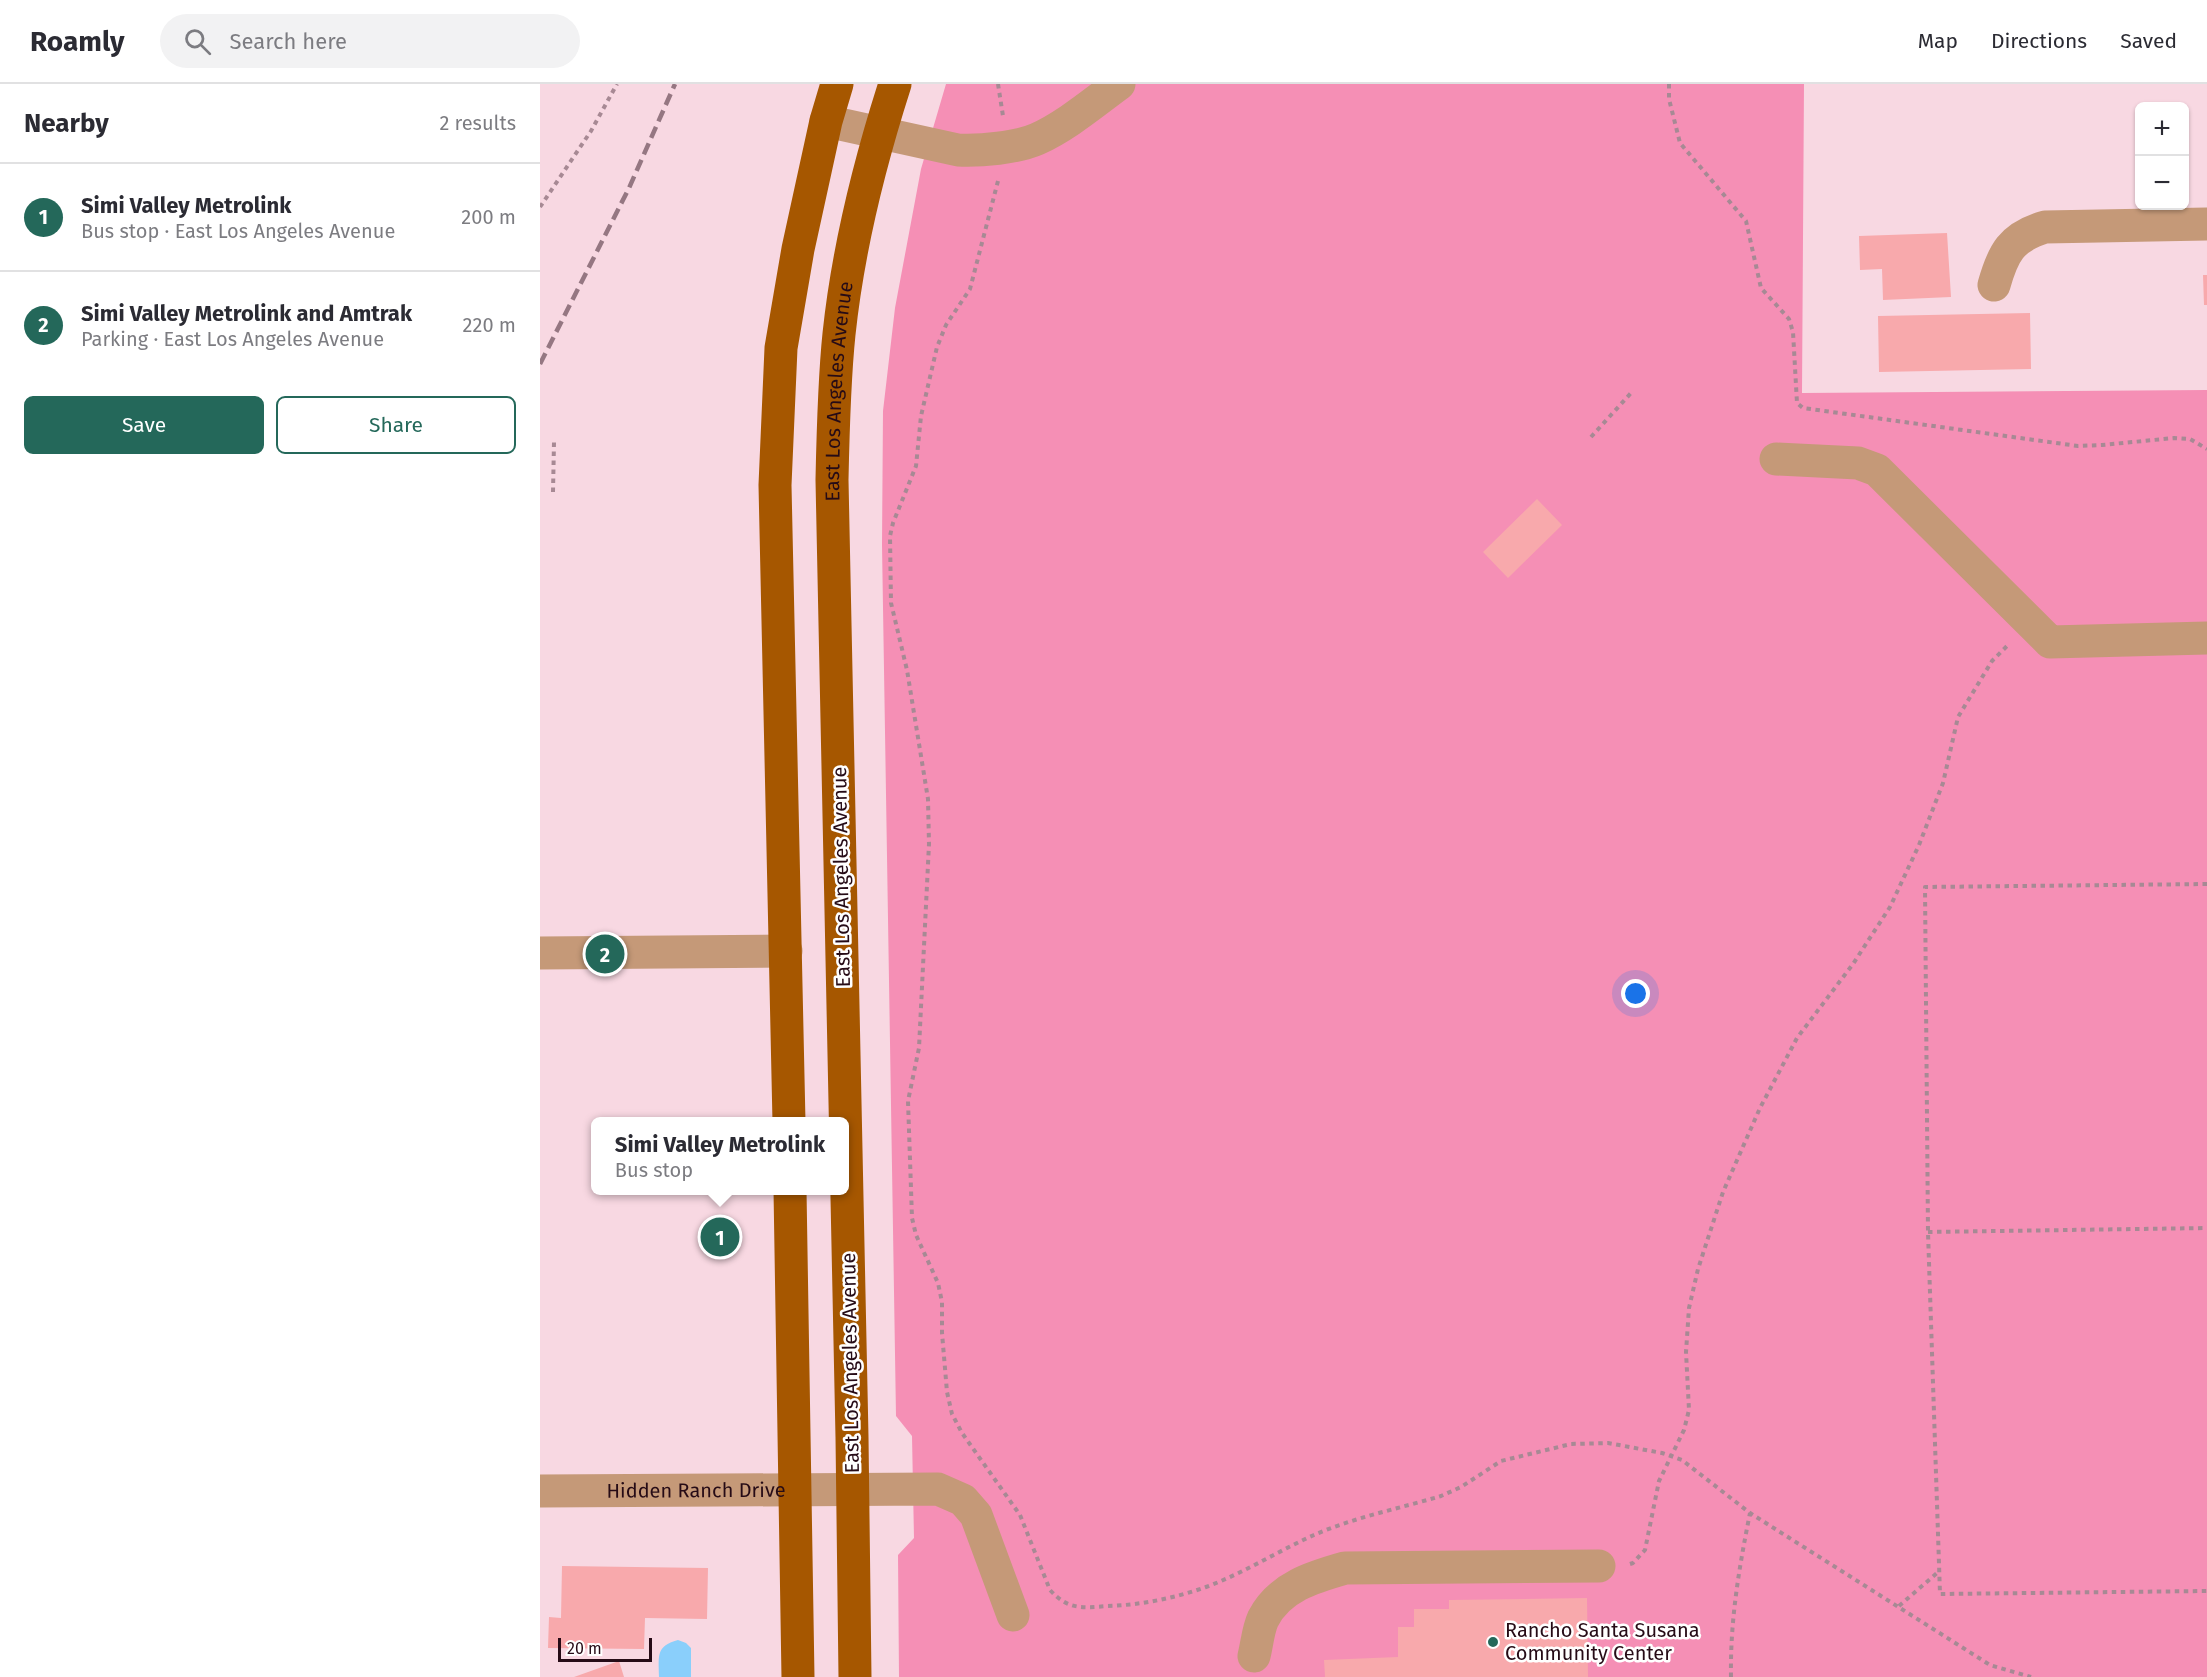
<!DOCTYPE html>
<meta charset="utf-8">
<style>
body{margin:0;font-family:"Fira Sans",sans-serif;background:#f2f2f3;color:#2b2b33}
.controls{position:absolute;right:18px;top:18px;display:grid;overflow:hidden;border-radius:9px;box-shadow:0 2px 4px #0004}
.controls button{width:54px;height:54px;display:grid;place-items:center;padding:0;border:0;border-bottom:2px solid #e1e1e2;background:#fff;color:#2b2b33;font:30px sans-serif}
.scale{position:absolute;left:18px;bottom:15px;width:94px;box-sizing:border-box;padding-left:6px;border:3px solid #260b16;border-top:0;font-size:16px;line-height:21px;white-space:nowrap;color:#260b16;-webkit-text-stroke:4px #fff;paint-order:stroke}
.you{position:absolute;left:1096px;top:910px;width:21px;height:21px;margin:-15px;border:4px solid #fff;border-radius:50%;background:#1a73e8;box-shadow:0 0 0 9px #1a73e833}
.badge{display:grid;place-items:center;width:39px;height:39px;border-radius:50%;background:#24685a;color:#fff;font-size:20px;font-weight:700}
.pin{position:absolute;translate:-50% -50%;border:3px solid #fff;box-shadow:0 2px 6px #0006}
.popup{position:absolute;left:51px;top:1033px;width:258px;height:78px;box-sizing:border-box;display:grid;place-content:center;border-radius:9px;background:#fff;filter:drop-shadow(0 2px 4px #0005);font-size:20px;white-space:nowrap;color:#7c7c81}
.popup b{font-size:22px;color:#2b2b33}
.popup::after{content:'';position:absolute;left:50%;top:100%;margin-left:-12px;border:12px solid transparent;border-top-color:#fff}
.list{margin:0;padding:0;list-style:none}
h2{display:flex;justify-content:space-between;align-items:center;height:78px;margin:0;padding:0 24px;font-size:26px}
h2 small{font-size:20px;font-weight:400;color:#7c7c81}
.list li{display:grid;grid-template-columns:39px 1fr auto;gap:18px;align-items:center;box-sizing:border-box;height:108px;padding:0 24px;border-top:2px solid #e1e1e2}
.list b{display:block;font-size:22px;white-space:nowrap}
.list p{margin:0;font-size:20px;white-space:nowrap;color:#7c7c81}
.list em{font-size:20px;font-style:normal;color:#7c7c81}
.actions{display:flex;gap:12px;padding:18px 24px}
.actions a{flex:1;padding:14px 0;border:2px solid #24685a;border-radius:9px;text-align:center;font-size:21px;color:#24685a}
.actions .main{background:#24685a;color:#fff}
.icon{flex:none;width:33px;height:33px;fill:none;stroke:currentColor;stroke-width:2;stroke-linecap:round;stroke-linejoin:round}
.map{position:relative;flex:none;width:1667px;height:1593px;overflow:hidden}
header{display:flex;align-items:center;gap:36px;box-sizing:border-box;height:84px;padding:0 30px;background:#fff;border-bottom:2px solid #e1e1e2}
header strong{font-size:28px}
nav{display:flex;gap:33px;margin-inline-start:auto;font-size:21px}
.search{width:420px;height:54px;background:#f2f2f3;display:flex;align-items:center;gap:15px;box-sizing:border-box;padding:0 21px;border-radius:33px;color:#7c7c81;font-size:22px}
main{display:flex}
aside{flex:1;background:#fff}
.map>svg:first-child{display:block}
.green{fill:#f58fb5}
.water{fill:#8acffb}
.building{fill:#f8a9ac}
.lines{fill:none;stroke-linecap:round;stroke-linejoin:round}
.path{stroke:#a78994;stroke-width:4;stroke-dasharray:4.5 4.5;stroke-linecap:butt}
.minor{stroke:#c59978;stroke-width:33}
.major{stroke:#a65700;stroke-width:33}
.rail{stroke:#957782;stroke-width:4.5;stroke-dasharray:12 6;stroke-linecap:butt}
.poi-dot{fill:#24685a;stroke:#fff;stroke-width:2}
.labels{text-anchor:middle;stroke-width:5;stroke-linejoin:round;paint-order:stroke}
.street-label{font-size:20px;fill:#260b16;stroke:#fff}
.poi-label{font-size:20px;fill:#260b16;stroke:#fff;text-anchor:start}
</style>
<header>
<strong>Roamly</strong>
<div class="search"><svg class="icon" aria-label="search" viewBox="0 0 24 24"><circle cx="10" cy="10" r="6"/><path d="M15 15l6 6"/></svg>Search here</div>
<nav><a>Map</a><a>Directions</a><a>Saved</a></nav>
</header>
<main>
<aside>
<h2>Nearby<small>2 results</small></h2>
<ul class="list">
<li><span class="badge">1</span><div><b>Simi Valley Metrolink</b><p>Bus stop · East Los Angeles Avenue</p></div><em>200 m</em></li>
<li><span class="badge">2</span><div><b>Simi Valley Metrolink and Amtrak</b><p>Parking · East Los Angeles Avenue</p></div><em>220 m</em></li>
</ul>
<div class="actions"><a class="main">Save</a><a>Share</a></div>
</aside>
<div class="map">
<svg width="1667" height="1593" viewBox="0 0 1667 1593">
<rect width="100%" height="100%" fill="#f8d8e2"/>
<path class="green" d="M406,0h858l-2,309 405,-3v1287h-1308l-1,-122 16,-17 -2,-102 -16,-20 -14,-871 1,-134 12,-103 26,-139z"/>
<path class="water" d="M138,1556l8,3 5,5v29h-32c0,-20 -4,-31 19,-37z"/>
<path class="building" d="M1407,149l4,64 -68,3 -1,-31 -22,1 -1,-34z
M1663,191h4v30h-3z
M1490,229l1,56 -152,3 -1,-56z
M997,415l25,26 -54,53 -25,-26z
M22,1482l146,2 -1,51 -62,-1 -1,31 -96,-1 1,-31 12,1z
M1047,1514l1,79h-263l-1,-17 74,-3v-30h16v-18h35v-9z
M79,1577l5,16h-50z"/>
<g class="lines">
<path class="path" d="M458,0l5,32
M1129,0v15l11,44 66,78 15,67 28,31 4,13 4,71 6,5 275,38 24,-1 72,-7 16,1 17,10
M458,97l-28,108 -24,36 -9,22 -16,69 -5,50 -23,57 -3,13 1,67 16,67 21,129 1,45 -10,204 -11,53 4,117 4,17 22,48 4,19v31l5,59 5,22 10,19 58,82 30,75c18,20 32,18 58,16 33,-1 67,-8 98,-19 38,-14 72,-36 108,-52 38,-17 87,-27 127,-39l20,-9 40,-26 70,-17 37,-1 54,10 20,7 68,53 240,152 41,12
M0,123l51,-76 26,-47
M1051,353l40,-44
M13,408l1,-50
M1667,800l-282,3 3,345 12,362 267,-3
M1388,1148l279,-4
M1090,1480l3,-1 12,-13 14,-69 25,-51 5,-20 -3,-58 3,-44 9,-39 25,-77 37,-84 37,-70 56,-74 37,-57 29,-62 24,-62 15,-66 34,-56 17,-17
M1359,1522l38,-33
M1191,1593c-1,-56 8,-109 19,-164"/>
<g class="minor">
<path d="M286,37l132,29c22,1 59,-2 79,-11 29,-13 56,-36 82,-55"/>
<path d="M1454,201c9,-32 17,-48 51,-58l162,-3"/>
<path d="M1236,375l82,4 19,7 173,172 157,-4"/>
<path d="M0,869l246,-2"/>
<path id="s1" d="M0,1407l398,-2 25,11 13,15 37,100"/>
<path d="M714,1572c3,-12 4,-26 9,-37 16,-32 50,-42 82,-51l254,-2"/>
</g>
<g class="major">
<path d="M249,1038l-14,-637 6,-137 17,-99 28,-128 11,-37"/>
<path d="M250,1106l8,487"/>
<path id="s2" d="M315,1593l-3,-240 -20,-957c1,-49 2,-98 7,-146 9,-85 30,-169 56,-250"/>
</g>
<path class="rail" d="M0,280l89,-176 46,-104"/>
</g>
<circle class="poi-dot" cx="953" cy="1558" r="6"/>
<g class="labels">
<g class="street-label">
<text dy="7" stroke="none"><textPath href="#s2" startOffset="1286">East Los Angeles Avenue</textPath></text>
<text transform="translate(301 793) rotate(-91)" y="7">East Los Angeles Avenue</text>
<text transform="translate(310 1279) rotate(-91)" y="7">East Los Angeles Avenue</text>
<text dy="7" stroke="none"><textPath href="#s1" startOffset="156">Hidden Ranch Drive</textPath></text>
</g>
<g class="poi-label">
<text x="965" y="1553">Rancho Santa Susana<tspan x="965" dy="23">Community Center</tspan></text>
</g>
</g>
</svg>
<div class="controls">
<button>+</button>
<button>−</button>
</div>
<div class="scale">20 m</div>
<div class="you"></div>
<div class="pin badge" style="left:180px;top:1153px">1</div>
<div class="popup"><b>Simi Valley Metrolink</b>Bus stop</div>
<div class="pin badge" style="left:65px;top:870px">2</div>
</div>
</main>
